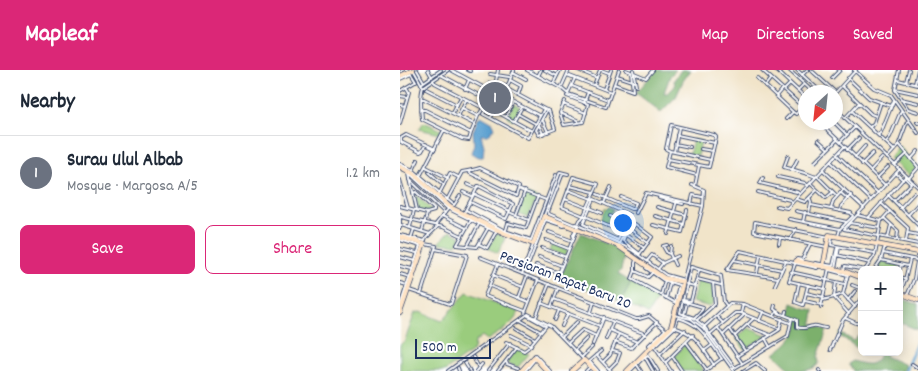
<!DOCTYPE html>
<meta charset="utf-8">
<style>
body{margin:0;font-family:Dekko,sans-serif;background:#f6f6f7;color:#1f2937}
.controls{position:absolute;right:15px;bottom:15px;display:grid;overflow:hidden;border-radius:8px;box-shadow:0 2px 12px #0003}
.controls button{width:45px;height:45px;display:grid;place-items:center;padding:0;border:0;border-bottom:1px solid #e0e1e3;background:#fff;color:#1f2937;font:25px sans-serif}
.compass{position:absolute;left:398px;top:15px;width:45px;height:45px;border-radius:50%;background:#fff;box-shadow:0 2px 12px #0003;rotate:207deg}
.scale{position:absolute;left:15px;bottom:12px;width:76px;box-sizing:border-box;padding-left:5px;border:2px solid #1b2f5e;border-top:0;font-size:14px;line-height:18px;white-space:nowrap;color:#1b2f5e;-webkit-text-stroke:4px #fff;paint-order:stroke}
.you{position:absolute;left:222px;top:152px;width:18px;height:18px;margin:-12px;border:4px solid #fff;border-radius:50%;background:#1a73e8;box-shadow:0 0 0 8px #1a73e833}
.badge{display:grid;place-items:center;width:32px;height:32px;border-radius:50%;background:#db2777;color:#fff;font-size:16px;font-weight:700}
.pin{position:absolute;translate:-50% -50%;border:2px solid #fff;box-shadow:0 1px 5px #0006}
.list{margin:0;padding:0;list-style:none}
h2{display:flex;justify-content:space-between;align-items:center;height:65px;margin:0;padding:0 20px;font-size:21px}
h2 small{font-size:16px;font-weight:400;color:#747a83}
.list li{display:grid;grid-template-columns:32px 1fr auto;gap:15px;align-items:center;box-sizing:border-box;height:75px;padding:0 20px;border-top:1px solid #e0e1e3}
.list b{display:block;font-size:19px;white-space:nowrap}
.list p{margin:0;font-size:16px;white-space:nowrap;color:#747a83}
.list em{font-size:16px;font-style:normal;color:#747a83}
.actions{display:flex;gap:10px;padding:15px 20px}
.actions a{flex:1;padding:11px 0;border:1px solid #db2777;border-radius:8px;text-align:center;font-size:18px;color:#db2777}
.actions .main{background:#db2777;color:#fff}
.map{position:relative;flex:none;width:518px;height:301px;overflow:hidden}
header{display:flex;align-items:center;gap:30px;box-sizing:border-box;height:70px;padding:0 25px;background:#db2777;color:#fff}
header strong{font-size:24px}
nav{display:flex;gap:28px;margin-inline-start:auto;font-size:18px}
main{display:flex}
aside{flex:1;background:#fff}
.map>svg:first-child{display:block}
.green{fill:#9acc7d;stroke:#5a7e6e}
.forest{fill:#7bb06c;stroke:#4b7065}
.water{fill:#5ba0d0;stroke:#3b6897}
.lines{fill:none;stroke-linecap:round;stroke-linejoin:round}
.river{stroke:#5ba0d0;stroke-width:3}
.street-casing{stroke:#3b4a6e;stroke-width:4}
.secondary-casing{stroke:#3b4a6e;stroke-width:5.5}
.street{stroke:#fff;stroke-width:2}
.secondary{stroke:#ffe4c6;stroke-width:4}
.labels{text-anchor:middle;stroke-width:4;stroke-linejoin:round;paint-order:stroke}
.street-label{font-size:15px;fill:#1b2f5e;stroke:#fff}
</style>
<header>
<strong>Mapleaf</strong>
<nav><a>Map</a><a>Directions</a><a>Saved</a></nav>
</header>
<main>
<aside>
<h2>Nearby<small></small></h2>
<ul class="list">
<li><span class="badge" style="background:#6b7280">1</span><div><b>Surau Ulul Albab</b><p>Mosque · Margosa A/5</p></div><em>1.2 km</em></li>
</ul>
<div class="actions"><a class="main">Save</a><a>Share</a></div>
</aside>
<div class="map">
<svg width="518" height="301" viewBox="0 0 518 301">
<rect width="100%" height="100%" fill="#fff"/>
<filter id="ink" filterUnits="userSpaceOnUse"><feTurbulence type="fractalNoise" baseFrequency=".02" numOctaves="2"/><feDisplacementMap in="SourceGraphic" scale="10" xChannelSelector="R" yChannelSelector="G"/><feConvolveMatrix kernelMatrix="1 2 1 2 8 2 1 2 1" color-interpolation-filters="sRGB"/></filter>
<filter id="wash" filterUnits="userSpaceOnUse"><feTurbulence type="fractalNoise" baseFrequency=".0096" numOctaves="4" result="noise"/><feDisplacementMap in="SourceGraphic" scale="20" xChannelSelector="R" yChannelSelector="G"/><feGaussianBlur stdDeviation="1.12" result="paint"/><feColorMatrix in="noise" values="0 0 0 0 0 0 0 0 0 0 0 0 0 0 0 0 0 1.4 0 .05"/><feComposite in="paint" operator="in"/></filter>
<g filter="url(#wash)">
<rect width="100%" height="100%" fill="#f1e4c9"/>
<path class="green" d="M114,34l6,3 -7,13 -6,-4z
M24,52l17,8 -1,4 -21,-5z
M293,69l8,2 -3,15 -9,-1z
M499,76l18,21 -8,9 -20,-18z
M126,123l11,5 -9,20 -10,-4z
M15,124l17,16c-4,3 -8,1 -13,0z
M208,137l5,2 -7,15 -6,-3 5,-13 2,1z
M50,161l11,6 -4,8 -19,-2z
M97,163l8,5 -7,15 -10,-5z
M153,174l15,6 -3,6 -15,-6z
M480,191l19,4 -1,5h-13l-8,-4z
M298,210l14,5 2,18 -4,4 -18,-5z
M231,212l27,16 -10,16 -27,-13z
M67,222l52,20c-7,14 -19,20 -32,28l-5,-4 -7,6 -1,8 -29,21h-45v-26l5,-5 10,-27 5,-1 22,9z
M348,258l18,8 -21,14 -9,-12z
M285,274l19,27h-22l-8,-14z
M117,278l12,6 -11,13 -10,-3 -1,-3z"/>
<path class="forest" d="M256,0h20l-6,6 -6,17h4l7,-7 -1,-6 7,-10h10l-8,11 -7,16 -15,15 -25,-19z
M181,163l39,16 5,4 -4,17 -3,4 13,8 -10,19 -62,-22z
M499,228l19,6v26l-17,-7 -2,3z
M392,233l12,5 10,2 -2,14 15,6 -9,27 1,6c-5,8 -17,8 -27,8l-18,-17c11,-9 28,-20 22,-36l-7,-3z
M440,263l14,8 5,-5 3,1v14c-9,-5 -14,-11 -23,-15z
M473,282h13l-1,4 20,9 -3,6h-49l-5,-7 5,-3c12,3 20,7 27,-6z"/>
<path class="water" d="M81,46l12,7 2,5 -4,2v3l-3,2h-7l3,11 -1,11h-4l-8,-4 3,-9 -1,-13 6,-14z"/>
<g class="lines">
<path class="river" d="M505,301l13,-31"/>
</g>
</g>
<g filter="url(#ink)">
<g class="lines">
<defs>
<path id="street" d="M17,0l7,12
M28,0l4,7
M51,0l43,23
M68,0l2,1
M127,0l34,18 7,6 38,13 13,-37
M145,0l12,6
M178,0l19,8
M201,0l8,3
M233,0l3,16
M362,0l44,40
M376,0l30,28
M389,0l24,22
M397,0l24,22
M411,0l24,22
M454,0l20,18 17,7 27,38
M499,0l-4,20 13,19 10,3
M14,1l9,16c-3,9 -2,22 -1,32l40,20 7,1 2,-7 -46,-23h-4
M0,2l3,-2
M113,2l13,7
M234,3l12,5 7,-8
M90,4l19,3
M41,5l47,25
M167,5l44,17
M402,5l5,-5
M138,6l3,-6
M217,6l18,6
M357,8l36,34
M432,8l8,-8
M448,8l21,20 22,8
M0,9l11,-5 5,8
M110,10l11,6 -3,9
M498,10l20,5
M33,11l2,2 48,25
M518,11v1
M506,12l3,-12
M90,13l16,3
M21,14l20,-14
M153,14l7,-14
M214,14l19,7 -2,-19 -5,-2
M515,14l3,-14
M194,15l6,-15
M172,16l36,14
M365,16l6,-8
M442,16l29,28 5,2
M23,17l25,-17
M161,18l8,-18
M26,19l31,16
M65,19l4,-9
M107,19l37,20 5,2 6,18 -16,6 -3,-5 11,-20
M204,19l7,-19
M495,19l23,5
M384,20l6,-6
M398,20l6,-6
M0,21l15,-9
M436,22l20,-22
M168,23l7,-15
M0,26l7,1
M376,26l6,-7
M104,27l36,19
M22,29h2l50,25
M501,29l17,4
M165,31l-5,12 4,12 19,-3 5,-18 -21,-8
M184,33l4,-11
M163,34l23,9
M0,35l5,1
M62,38l16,8
M110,39l-18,-9 -9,14 45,24 16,-29
M436,39l82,78
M95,41l37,20
M399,41l7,6
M452,41l42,39
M53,42l8,-15
M393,42l3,2 6,-7
M160,43l17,7 2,3
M118,44l18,10
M58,46l8,-16
M91,47l11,-17 12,-30
M106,47l7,-15
M445,48l14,-15
M142,49l6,13
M386,49l7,-7
M114,51l8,-14
M411,52v1
M419,52l66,63
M434,52l13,13
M517,52l1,1
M0,53l9,-31 -3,-5
M139,55l4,9
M470,57l4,-4 7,-21
M71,63l7,-17 16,-24 4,-22
M277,65l38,8
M478,65l3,-3 13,-32
M418,70l10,9
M440,72l15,-15
M486,72l4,-5 11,-26
M26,74l-4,7 -2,1 -19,-10v-4l5,-3 29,14
M275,74l15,3
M499,74l19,23
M301,79l12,2
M447,80l12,-12
M270,81l-4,16 31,8
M270,81l41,9
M274,82l5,-25
M437,85l41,38
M388,86l-4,11 24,7 8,3
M455,87l10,-11
M487,88l11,-12 9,-24 2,-1
M268,89l41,8 7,-30 -2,-2 -43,-10 -5,24 4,2
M511,89l7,-8
M415,92l22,-22
M431,92l40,38
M0,94l13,6 41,35 6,-9
M462,94l11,-11
M495,95l12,-11
M26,97l22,11
M500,99l-56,60 74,15
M13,100l5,-10
M392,100l5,-10
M423,100l41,38
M470,101l12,-13
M29,102l15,13
M9,103l38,35 49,24 -9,16 -8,-4
M163,103l-15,39 1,2 26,11
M496,103l7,7
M9,104l8,36
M20,106l24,-46
M417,106l20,20
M378,107l27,6 3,3
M363,108l-3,5 37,9 3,2
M477,108l11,-11
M509,108l9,-10
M0,110l8,28
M10,110l35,33
M67,114l9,4
M411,114l15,14 7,-6
M170,116l24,6
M295,116l4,-20
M120,120l26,10
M168,120l24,9
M63,122l9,4
M358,122l32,8 2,2
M440,122l8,7
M39,124l11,-21 8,4
M74,124l36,17
M197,124l34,15h2l3,-6 -15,-6
M488,125l30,30
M259,128l24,6
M165,129l23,9
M194,129l36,16 -12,25 -35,-16z
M396,129l9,3 12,-12
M47,130l15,-28c6,-1 12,-2 18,-4l39,19 -3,9 -46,-23 -2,-2
M494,131l17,-17 -6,-6
M204,133l7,-16
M481,133l27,25 -2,13
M291,134l2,-9 9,2
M411,135l40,8 2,3
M0,136l27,7 7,-2v-2l-18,-17 -3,1
M377,136l10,2 57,-61
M257,137l29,8
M190,138l12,5
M500,138l14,-15
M431,139l2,-8 11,-12
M66,140l39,21 26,9 25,-65
M65,141c4,-8 9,-16 13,-25h1l34,18 -7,15 -36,-17
M396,141l51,11
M440,141l1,-5 10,-11
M111,143l18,7
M236,143l10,-20 57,13
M409,143l2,-11 -1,-3
M0,144v14
M116,145l9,-24
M457,145l24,6
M508,145l10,-11
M42,146l24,12
M144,146l16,-44 8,2
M185,146l37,16
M210,146l16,7
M255,146l29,8
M1,147l42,10 19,9
M468,148l38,-42
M484,148l14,13 -1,9
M389,149l51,10
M71,150l-14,25 20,2 11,-19
M403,152l2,-10
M450,153l30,5
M36,154l12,-15
M175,154l44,19 14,8 33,24 18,5
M1,155l29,9
M253,155l29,7 5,-22
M10,157l4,-17
M228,158l-5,13 17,13
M106,160l2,-7 18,5 12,-32
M231,160l4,-6 17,13 -13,18
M22,161l5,-17
M149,162l24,9
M508,163l10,2
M268,164l9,-34
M0,165l25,6 1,-3 12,-12
M226,165l18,13
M432,166l-1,9 44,8
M438,166l2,-7 13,-13
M488,167l3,-12
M11,168l3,-9
M174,168l-1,-3 7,-15c2,-1 3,-3 4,-5l14,-31 -25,-7 -11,30 22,9
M0,170l20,6 -20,60
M146,170l23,9
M390,170l6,-11
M24,174l12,2 -1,3
M219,174l8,-17 21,16
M379,174l1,-6
M477,174l4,-23 9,-10
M68,175l11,-21
M267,175l-4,1 4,7 3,1
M271,176l-1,8 5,11
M427,177l-73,-15 1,-10 74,15
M142,178l24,9
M0,179l17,4
M483,183l34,7
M437,185l33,8
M0,187l15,4
M80,187l156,62h3l10,-3 18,15
M139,187l23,9
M397,189l6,1
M236,190l-1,3v8l-3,8 44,24
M334,190l48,10
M402,190l8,-16
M481,190l27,6
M247,191l5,-6 11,8
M126,192l3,1 16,-42 1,-1 18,6
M415,193l18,3 4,-18
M98,194l-13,32 40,15
M395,194l-6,17 36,8
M136,195l23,8 18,-43
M0,196l12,3
M291,197l-11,46 14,5 10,8 31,42
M291,197l30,9 3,26 3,4
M246,198l17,12 16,5 -4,17
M258,199l5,-6 15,-7
M435,199l4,-22
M429,200l19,5
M444,200l1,-4 20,4
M465,200l10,-15 2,-11
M474,200l7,-10 4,-14
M235,201l13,6 4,-4
M391,202l54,12
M499,202l2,-7
M357,203l3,-17
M0,204l10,3
M122,204l11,-29
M93,205l30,12
M499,207l7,2
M378,208l-51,-8 13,-19 77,17 1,-2
M284,209l19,-73 1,-16 -12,-5
M297,209l24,6
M436,212l-2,15 9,-3
M0,213l7,2
M399,213l-4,19 8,3 5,-20
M286,214l9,2
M375,215l11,-24
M452,215l10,4
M90,216l39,16
M9,220l41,14h1l16,-49 -32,-6 -14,45
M406,223l18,4
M500,223l5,-13 5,-21
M443,224l5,-20
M443,224l12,13
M261,225l4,-15
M507,226l7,-17 4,-23
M119,227l8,-21
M266,228l4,-15
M154,229l89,34 2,2
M282,230l9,1 8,-31
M423,230l11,-3 15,17
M448,230l7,-9
M282,231l21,6 -1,3 -8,8
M405,231l17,4
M141,233l59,23
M375,235l-1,4 7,5
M151,237l7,-19
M421,237l8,-39
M191,242l3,-10
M125,243l13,-33
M341,243l2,-9
M275,245l16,4 12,9 31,43
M284,245l3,-12
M385,245l1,-4
M316,246l7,7
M374,246l2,-4 16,6
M136,247l13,-33
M445,248l11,5 6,1
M120,250l21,12
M155,250l4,-10
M297,250l18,-16 -2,-21
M359,251l4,-9
M348,255l2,2 20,8
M162,256l6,-13
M273,257c23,6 28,19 41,38
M116,258l19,11
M303,258l27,-25 13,1 47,19
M318,258l24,35
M330,259l15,22
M183,260l13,6
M210,260l27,12
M310,264l25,-21h6l39,16
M111,265l20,10
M323,265l21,-20
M335,266l18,-17
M162,267l15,-15
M365,268l5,9
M206,269l7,-17
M106,272l18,9 4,-3 18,-22 -18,-10
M215,272l16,6 26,-26
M252,272l19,29
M286,272l21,28
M168,273l13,-12
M193,274l11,-27
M249,275l16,-15
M255,276l20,-19 3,-9c24,6 30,22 44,41
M175,280l12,-12
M430,280l13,-30 19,-22
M304,281l8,-6
M260,284l25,-24
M135,285l15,16
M196,285l15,16
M246,286l2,-1 10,16
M246,286l-1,1 8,14
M272,286l10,15
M337,286l42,-26 3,-11
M73,287l6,11
M182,287l10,-10
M106,291l1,3 11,4
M190,292l8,9
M203,292l7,-7 9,-21
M266,292l27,-27
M65,293l5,8
M187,293l14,-12
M512,294l6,4
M237,295l4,6
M58,298l1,3
M209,299l8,-8 3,-8 -7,-2
M333,299l55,-33 4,-18 5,2v7c8,3 9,0 16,-1 4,-1 9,2 13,2
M419,300l1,1
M48,301l80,-57 23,12 33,34
M76,301l6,-7
M88,301l22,-28
M98,301l19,-24
M125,301l10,-12
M186,301l4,-4
M230,301l14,-14
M305,301l16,-12
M343,301l13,-8 9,8"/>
<path id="secondary" d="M0,6l13,-6
M0,97l14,7 36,33 54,26 29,11 11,-28 74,30 46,32 19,4 -12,45 -44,44
M0,167l24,7 -24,69
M396,191l48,10 18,7
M423,197l6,-32 89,17
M499,223l19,7
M121,301l13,-14 13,14
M172,301l12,-11 11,11"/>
</defs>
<use href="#street" class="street-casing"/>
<use href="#secondary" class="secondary-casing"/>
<use href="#street" class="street"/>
<use href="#secondary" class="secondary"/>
</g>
</g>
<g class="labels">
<g class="street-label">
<text transform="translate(166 209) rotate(21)" y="5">Persiaran Rapat Baru 20</text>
</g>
</g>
</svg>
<div class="controls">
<button>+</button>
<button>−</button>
</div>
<svg class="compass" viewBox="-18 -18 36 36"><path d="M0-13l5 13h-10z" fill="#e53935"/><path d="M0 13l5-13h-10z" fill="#747a83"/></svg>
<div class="scale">500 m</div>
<div class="you"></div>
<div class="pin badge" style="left:95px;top:28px;background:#6b7280">1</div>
</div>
</main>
